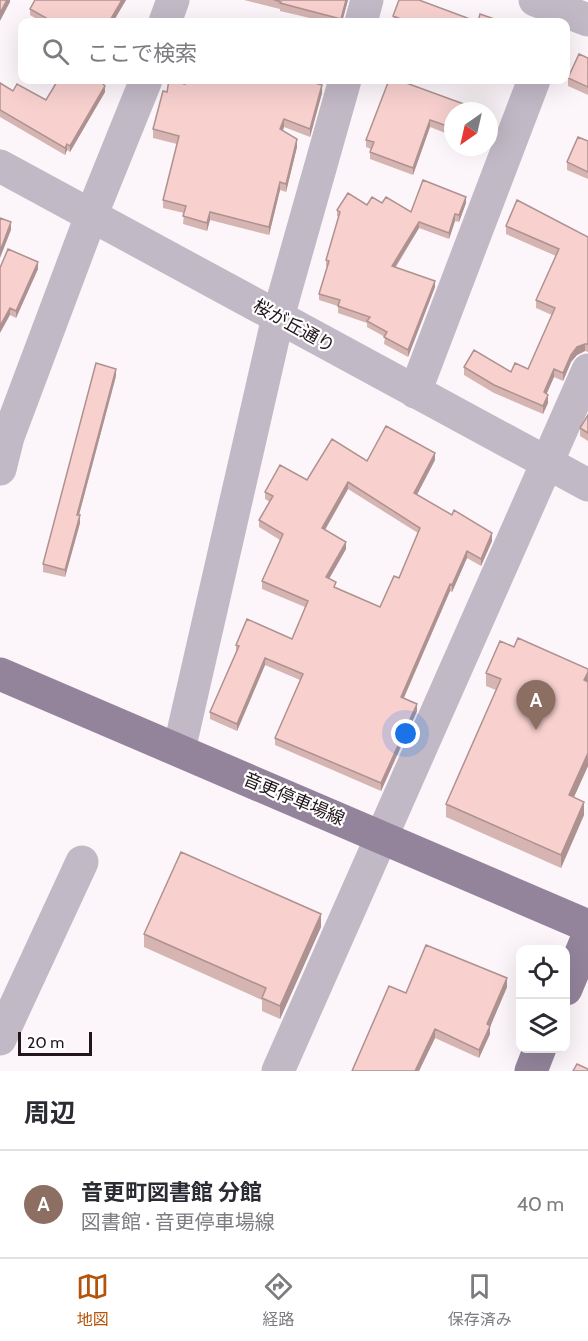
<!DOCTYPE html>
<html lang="ja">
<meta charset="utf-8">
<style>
body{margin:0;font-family:Cabin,"Noto Sans JP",sans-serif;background:#f7f7f7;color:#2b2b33}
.controls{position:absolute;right:18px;bottom:18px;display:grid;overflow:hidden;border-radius:12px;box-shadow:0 6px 24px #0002}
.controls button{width:54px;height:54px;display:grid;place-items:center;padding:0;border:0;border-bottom:2px solid #e1e1e2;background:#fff;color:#2b2b33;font:30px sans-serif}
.compass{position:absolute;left:444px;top:102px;width:54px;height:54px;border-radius:50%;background:#fff;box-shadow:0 6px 24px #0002;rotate:214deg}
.scale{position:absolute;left:18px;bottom:15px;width:74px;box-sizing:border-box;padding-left:6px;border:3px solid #22161c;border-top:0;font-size:16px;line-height:21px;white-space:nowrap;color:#22161c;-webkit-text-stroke:4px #fff;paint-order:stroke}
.you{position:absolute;left:406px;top:734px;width:21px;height:21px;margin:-15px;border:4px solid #fff;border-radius:50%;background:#1a73e8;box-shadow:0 0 0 9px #1a73e833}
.badge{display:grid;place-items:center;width:39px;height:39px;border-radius:50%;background:#b45309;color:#fff;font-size:20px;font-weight:700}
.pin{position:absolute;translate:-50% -50px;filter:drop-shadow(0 2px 3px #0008)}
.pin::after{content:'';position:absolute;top:32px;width:21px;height:18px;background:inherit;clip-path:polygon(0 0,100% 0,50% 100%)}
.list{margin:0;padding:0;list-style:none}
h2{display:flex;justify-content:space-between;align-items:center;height:78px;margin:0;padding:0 24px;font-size:26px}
h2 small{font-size:20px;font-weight:400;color:#7c7c81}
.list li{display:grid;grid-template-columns:39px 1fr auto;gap:18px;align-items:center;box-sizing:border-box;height:108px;padding:0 24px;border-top:2px solid #e1e1e2}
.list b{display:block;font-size:22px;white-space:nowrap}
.list p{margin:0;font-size:20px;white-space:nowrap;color:#7c7c81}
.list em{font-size:20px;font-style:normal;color:#7c7c81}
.icon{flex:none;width:33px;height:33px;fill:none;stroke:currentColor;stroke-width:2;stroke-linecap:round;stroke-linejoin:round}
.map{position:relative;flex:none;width:588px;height:1071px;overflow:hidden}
.search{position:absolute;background:#fff;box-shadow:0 6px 24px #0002;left:18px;right:18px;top:18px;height:66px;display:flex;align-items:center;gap:15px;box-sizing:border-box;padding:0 21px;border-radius:12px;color:#7c7c81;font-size:22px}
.sheet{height:186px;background:#fff}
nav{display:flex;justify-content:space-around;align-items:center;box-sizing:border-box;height:84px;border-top:2px solid #e1e1e2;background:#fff;font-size:16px;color:#7c7c81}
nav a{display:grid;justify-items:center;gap:3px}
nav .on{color:#b45309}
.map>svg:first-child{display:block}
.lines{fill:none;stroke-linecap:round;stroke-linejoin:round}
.minor{stroke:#c1b9c6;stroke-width:33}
.major{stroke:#93849b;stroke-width:33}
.wall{fill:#d5b4b2;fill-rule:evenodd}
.shaded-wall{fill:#ae9291}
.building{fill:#f8d1cf;stroke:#ae9291;stroke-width:1.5;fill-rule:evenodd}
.labels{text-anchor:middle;stroke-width:4.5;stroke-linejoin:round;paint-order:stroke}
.street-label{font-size:18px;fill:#22161c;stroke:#fff}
</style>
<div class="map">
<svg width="588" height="1071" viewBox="0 0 588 1071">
<rect width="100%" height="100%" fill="#fcf5f9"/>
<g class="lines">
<path class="minor" d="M535,0l53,20
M165,22l8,-22
M361,22l6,-22
M0,166l588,319
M415,392l119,-312
M0,469l8,-32 83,-221 55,-136
M179,750l99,-433 67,-237
M0,1039l82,-177
M278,1071l310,-701"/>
<path class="major" d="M0,674l588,252
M566,989l22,-53
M531,1071l9,-23"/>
</g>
<path class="wall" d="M126,0l-13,22h-71l-12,-7v-6z
M244,0h104l-6,22h-15l-47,-11v-2z
M393,16l85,6h25h-110z
M588,58v37l-20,-9v-8z
M105,80l-1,5 1,7 -35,60 -3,-2 -2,5 -65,-38v-34l13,8 33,9z
M317,80v3l5,10 -12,44 -26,-10 -1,3 14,17 -11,45 -6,-2 -11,45 -59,-15 -3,11 -24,-7 1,-11 -21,-5v-8l14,-56 -24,-6v-9l14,-37z
M453,111v25l-23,-9 -17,48 -43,-16v-7l1,-3 -5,-2v-7z
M588,141v38l-21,-9v-8z
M382,203l29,9 55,-9 -7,19 -4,-1 -6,18 -30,-11 -23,39 39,20 -27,70 -24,-13 1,-7 -18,-10v-4l-29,-10v-7l-19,-6v-6l8,-27 -1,-1v-6l13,-43 -2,-1v-6z
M506,226l82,11v115l-3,-1 -8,4 -6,7 -8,19 -9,-4 -8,17 2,9 -5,11 -49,-21 -30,-18v-8l47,5 17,-3 24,-54 -16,-7v-8l20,-44 -50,-22z
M0,268l38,1 -22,49 -6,-3z
M116,376l-37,139 1,8 -15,54 -22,-5v-8z
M588,415v26l-8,-5v-8z
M435,460l-18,35 75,46 -11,25 -14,-8 -15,34 -2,-1 -46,107 13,13 -36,80 -106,-46v-7l25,-58 -35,-15 -28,66 -27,-12v-7l26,-60v-7l56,-6 13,-32 -43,-18v-8l18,-41 -21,-13v-7l11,-18 -5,-3v-7l42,-12 60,-19zM348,489l70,44 -19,45 -19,29 -44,-19 -7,-9 17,-30 -21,-19z
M514,647l74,22v97l-14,31 10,18 -23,53 -115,-51v-13l50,-114 -10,-4v-13z
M321,927l-41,92 -18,-8v-11l-118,-53v-13z
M507,987l-17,40v7l-11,24 -44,-20 -16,33h-67l54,-78z"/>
<path class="shaded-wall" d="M7,0h3v2l-10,19v-8z
M122,0h4l-13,22h-4z
M346,0h2l-6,22h-1v-3z
M322,85v8l-12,44v-8z
M105,86v6l-35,60v-6z
M284,119v8l-4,10v-8z
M430,120v7l-17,48v-7z
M297,139v8l-11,45v-8z
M67,144v6l-2,5v-7z
M280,182v8l-11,45v-8z
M466,197v6l-7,19v-7z
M210,212v8l-3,11v-8z
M455,214v7l-6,18v-6z
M11,222v8l-11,28v-7z
M419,222v6l-27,44v-6z
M38,262v7l-22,49v-7z
M435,281v6l-27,70v-7z
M10,308v7l-10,18v-7z
M585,344v7l-8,4 -6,7 -8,19v-8l8,-18 6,-8z
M116,369v7l-39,146v-7z
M554,369v8l-10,23v-8z
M548,395v8l-5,11v-8z
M435,453v7l-21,40v-7z
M348,482v7l-26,46v-7z
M80,515v8l-15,54v-7z
M492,533v8l-11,25v-7z
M346,542v7l-20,35v-7z
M467,551v7l-15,34v-7z
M450,584v7l-49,113v-7z
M265,658v7l-28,66v-7z
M588,672v13l-4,-5z
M417,704v7l-36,80v-8z
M588,753v13l-19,42v-13z
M584,802v13l-23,53v-13z
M321,914v13l-41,92v-13z
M507,978v9l-17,40v7l-11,24v-8l8,-26z
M435,1029v9l-16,33h-4z"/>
<path class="building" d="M0,0h7l-7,13z
M35,0h87l-13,22h-56l-23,-13z
M274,0h72l-5,19 -61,-16 1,-1z
M399,0h20l59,22 2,-8 23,8h-94l-16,-6z
M579,54l9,4v29l-20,-9z
M58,80h46l-2,3 3,3 -35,60 -3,-2 -2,4 -65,-38v-27l13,8 4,-7 29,16z
M169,80l16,4 1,-4h130l-1,3 7,2 -12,44 -26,-10 -4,10 17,10 -11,45 -6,-2 -11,45 -59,-15 -3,11 -24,-7 3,-10 -23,-6 16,-64 -26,-7 10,-38 4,1z
M389,80h9l85,31h-30v17l-23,-8 -17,48 -43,-16 4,-10 -8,-2z
M578,137l10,4v31l-21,-10z
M423,180l43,17 -7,18 -4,-1 -6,19 -30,-11 -27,44 43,15 -27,69 -24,-13 3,-5 -20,-11 3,-4 -32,-11 2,-6 -21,-6 10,-33 -3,-1 14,-48 -3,-2 11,-17 19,12 5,-8 10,6 4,-6 25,15z
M517,200l71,37v107h-3l-8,3 -6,8 -8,18 -9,-4 -10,23 4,3 -5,11 -49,-21 -30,-18 10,-17 37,22 4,-9 13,6 27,-61 -19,-8 23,-51 -53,-23z
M0,218l11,4 -11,29z
M8,249l30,13 -22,49 -6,-3 -10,18v-58z
M96,363l20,6 -39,146h3l-15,55 -22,-6z
M588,415v18l-8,-5z
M386,426l49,27 -21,40 38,22 2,-5 38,23 -11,26 -14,-8 -15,34 -2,-1 -49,113 16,7 -36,79 -106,-45 28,-64 -38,-16 -28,66 -27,-12 29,-66 -3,-1 11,-26 45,20 16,-38 -46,-20 21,-47 -24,-14 14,-24 -8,-4 15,-27 27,15 25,-41 35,22zM348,482l72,46 -21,50 -5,-2 -14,31 -46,-20 2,-5 -10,-5 20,-35 -24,-14z
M518,638l70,31v3l-4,8 4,2v71l-19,42 15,7 -23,53 -115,-51 55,-125 -15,-6 14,-32 14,6z
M181,852l140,62 -41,92 -18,-8 4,-10 -122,-54z
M426,945l81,33 -20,46 3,2 -11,24 -44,-21 -20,42h-63l37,-85 17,7z
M577,1064l11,5v2h-15z"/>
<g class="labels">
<g class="street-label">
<text transform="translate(294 326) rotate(29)" y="6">桜が丘通り</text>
<text transform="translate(294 799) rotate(23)" y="6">音更停車場線</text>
</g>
</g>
</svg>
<div class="controls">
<button><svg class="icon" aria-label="locate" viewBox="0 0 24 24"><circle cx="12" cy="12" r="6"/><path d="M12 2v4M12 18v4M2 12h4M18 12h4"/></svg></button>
<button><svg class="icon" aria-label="layers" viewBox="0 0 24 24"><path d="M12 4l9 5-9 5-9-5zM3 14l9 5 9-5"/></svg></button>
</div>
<svg class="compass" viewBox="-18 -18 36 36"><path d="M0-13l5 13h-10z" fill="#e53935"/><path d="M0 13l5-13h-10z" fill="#7c7c81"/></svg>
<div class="scale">20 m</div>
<div class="you"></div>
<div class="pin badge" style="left:536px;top:730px;background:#8d6e63">A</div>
<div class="search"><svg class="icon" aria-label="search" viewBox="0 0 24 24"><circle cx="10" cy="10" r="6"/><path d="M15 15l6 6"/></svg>ここで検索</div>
</div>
<section class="sheet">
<h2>周辺<small></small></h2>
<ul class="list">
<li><span class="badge" style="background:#8d6e63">A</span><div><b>音更町図書館 分館</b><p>図書館 · 音更停車場線</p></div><em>40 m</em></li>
</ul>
</section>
<nav>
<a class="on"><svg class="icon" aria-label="map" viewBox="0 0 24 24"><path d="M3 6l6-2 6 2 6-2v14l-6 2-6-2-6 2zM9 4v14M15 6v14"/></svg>地図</a>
<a><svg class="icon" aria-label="directions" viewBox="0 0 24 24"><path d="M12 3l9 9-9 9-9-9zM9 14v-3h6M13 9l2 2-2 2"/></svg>経路</a>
<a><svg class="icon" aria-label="saved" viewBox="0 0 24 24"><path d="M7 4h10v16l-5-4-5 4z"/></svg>保存済み</a>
</nav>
